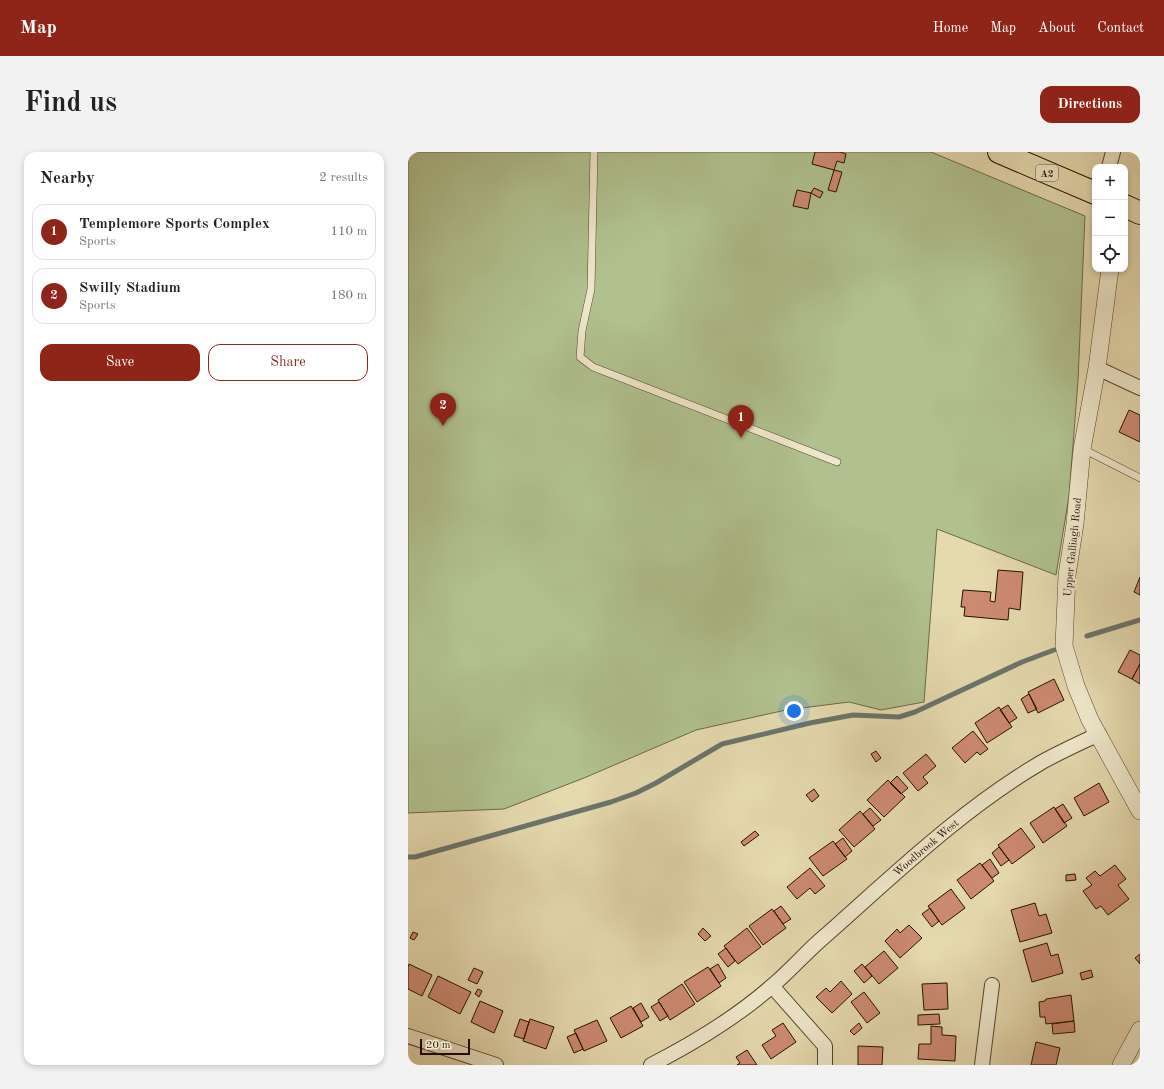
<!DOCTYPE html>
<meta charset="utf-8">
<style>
body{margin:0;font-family:"Old Standard TT",serif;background:#f2f2f2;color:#222}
.controls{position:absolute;right:12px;top:12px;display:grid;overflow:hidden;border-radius:8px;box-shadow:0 2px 6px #0003}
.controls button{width:36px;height:36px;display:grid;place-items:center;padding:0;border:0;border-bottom:1px solid #e0e0e0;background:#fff;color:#222;font:20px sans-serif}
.scale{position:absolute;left:12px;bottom:10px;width:50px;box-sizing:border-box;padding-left:4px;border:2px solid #270f00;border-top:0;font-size:11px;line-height:14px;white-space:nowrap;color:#270f00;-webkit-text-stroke:3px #eee6ca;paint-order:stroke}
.you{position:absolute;left:386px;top:559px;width:14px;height:14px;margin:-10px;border:3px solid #fff;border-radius:50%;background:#1a73e8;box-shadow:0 0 0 6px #1a73e833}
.badge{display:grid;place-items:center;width:26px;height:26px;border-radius:50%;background:#8f2418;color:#fff;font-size:13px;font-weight:700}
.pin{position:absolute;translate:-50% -33px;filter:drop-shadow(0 1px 2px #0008)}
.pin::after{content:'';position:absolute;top:21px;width:14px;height:12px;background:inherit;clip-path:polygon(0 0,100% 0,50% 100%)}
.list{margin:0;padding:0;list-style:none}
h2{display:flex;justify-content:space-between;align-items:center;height:52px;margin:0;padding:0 16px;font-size:17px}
h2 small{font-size:13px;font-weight:400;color:#767676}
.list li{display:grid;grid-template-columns:26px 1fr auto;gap:12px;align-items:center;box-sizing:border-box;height:56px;margin:0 8px 8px;padding:0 8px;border:1px solid #e0e0e0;border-radius:12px}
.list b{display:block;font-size:15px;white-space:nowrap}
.list p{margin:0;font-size:13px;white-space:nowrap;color:#767676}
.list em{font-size:13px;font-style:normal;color:#767676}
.actions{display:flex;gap:8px;padding:12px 16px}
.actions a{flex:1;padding:9px 0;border:1px solid #8f2418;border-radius:12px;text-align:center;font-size:14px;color:#8f2418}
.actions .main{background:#8f2418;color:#fff}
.icon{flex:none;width:22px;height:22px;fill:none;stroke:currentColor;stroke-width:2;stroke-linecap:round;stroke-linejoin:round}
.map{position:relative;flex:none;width:732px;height:913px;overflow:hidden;border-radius:12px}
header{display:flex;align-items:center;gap:24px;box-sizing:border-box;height:56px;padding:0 20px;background:#8f2418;color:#fff}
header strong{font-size:19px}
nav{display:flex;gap:22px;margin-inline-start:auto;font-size:14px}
.intro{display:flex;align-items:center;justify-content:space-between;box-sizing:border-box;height:96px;padding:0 24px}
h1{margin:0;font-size:28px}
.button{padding:10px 18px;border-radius:12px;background:#8f2418;color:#fff;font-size:14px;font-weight:700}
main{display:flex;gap:24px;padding:0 24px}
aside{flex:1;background:#fff;border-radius:12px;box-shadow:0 2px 6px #0003}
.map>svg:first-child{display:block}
.green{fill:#b0c08e;stroke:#6c6847}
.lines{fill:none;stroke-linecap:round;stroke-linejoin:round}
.stream{stroke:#6b746c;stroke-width:5}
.building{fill:#cd8a72;stroke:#270f00}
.service-casing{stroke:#56422c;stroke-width:8}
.minor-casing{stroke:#56422c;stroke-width:16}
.tertiary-casing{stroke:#56422c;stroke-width:18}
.trunk-casing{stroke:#270f00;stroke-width:24}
.service{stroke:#eee6ca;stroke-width:7}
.minor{stroke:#eee6ca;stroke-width:14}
.tertiary{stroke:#eee6ca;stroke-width:17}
.trunk{stroke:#e5d9ae;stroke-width:22}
.labels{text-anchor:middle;stroke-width:4;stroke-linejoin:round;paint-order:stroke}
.shield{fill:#eee6ca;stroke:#63503d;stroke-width:1}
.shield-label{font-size:10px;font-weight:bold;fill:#270f00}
.street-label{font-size:11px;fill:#270f00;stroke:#eee6ca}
</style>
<header>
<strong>Map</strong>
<nav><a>Home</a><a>Map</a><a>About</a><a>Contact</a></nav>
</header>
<div class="intro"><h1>Find us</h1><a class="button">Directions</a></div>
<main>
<aside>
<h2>Nearby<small>2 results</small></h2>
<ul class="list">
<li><span class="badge">1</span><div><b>Templemore Sports Complex</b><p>Sports</p></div><em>110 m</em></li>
<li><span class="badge">2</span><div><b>Swilly Stadium</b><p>Sports</p></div><em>180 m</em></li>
</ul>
<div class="actions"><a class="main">Save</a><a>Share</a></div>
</aside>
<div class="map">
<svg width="732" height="913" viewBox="0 0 732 913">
<rect width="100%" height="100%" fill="#e5d9ae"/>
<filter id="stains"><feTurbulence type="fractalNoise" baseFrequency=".005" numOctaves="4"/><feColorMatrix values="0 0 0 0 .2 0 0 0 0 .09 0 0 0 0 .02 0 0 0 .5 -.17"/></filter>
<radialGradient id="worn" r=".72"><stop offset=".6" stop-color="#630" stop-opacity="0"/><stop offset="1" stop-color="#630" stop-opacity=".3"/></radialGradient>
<path class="green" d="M0,0h523l154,64 -7,165 -9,115 -13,79 -119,-46 -13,173 -43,8 -32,-8 -63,8 -90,20 -112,48 -80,31 -96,4z"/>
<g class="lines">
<path class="stream" d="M679,484l53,-16
M0,705h7l196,-55 25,-9 20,-10 66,-39 88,-21 43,-8 46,2 16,-5 107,-50 32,-12"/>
</g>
<path class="building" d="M407,0h25l6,2 -2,9 -7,-2 -3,9 -22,-6z
M426,18l8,2 -6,20 -8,-2z
M406,36l9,4 -3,6 -9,-5z
M389,38l14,3 -3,16 -15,-3z
M721,258l11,5v27l-21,-10z
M590,418l25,2 -3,38 -11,-2 -1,12 -44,-4 1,-9h-4l2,-17 28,2 -1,9 5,1z
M732,425v18l-6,-3z
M722,498l10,5v9l-8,15 -14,-7z
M732,512v20l-8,-5z
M646,527l10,21 -26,13 -10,-21z
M621,542l8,15 -9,4 -7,-14z
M600,553l9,13 -8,5 -9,-13z
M591,555l13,20 -25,16 -12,-20z
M565,579l15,18 -8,6 -3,-3 -12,11 -13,-15z
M468,599l5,7 -5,4 -5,-8z
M518,602l10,12 -13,11 5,6 -10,8 -15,-18z
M489,624l11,12 -7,6 -11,-11z
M480,628l17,17 -21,20 -17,-17z
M691,631l10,19 -25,14 -10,-18z
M406,637l5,7 -7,6 -6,-7z
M655,652l9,14 -8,5 -9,-14z
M646,655l13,19 -24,17 -13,-20z
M462,656l11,12 -8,6 -10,-12z
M452,659l15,18 -21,18 -15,-17z
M613,676l14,19 -23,17 -14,-19z
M347,679l4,4 -15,11 -3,-4z
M435,686l9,13 -7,6 -10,-13z
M425,689l14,18 -24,17 -14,-18z
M591,695l10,13 -8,6 -9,-13z
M582,707l9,14 -7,5 -10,-13z
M572,711l14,18 -23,18 -14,-19z
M707,713l11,14 -8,6 11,14 -21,16 -7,-9 -5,3 -13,-18 9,-6 -6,-7 9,-7 5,5z
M402,716l15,18 -10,8 -5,-6 -13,11 -10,-12z
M667,722l1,6 -10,1v-6z
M543,737l14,19 -23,17 -14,-19z
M627,751l4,13 7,-2 6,19 -32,9 -9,-32z
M373,754l10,13 -8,5 -9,-13z
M522,756l9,13 -7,6 -10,-13z
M364,757l14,19 -23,17 -14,-19z
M501,773l13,13 -22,20 -15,-17 12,-12 3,4z
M295,776l8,8 -6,5 -7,-7z
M339,776l14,19 -23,17 -14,-18z
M5,780l5,2 -4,6 -4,-2z
M639,791l4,13 7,-2 5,19 -31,9 -9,-32z
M318,796l9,13 -7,6 -10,-13z
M476,799l14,17 -19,16 -14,-17z
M732,802v10l-5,-6z
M1,812l23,11 -10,21 -14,-7v-22z
M310,812l8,14 -7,5 -9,-14z
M454,812l10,12 -8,7 -10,-12z
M300,815l13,19 -24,16 -13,-20z
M66,816l9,4 -6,12 -9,-4z
M683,818l2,7 -11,3 -2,-7z
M30,824l33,16 -11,22 -32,-17z
M433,829l11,13 -20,19 -16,-16 10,-9 4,4z
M539,831l1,26 -24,1 -2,-26z
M274,832l13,20 -25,16 -12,-20z
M70,837l4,2 -3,6 -4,-3z
M456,840l16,21 -13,10 -16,-21z
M663,843l3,26 -28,3 -1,-7h-5l-1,-15 6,-1 1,-2z
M72,849l23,10 -9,22 -23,-11z
M251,850l9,14 -8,5 -9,-14z
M233,851l8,14 -8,5 -8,-14z
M223,854l12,20 -22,12 -11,-20z
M531,862l1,10 -22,1v-10z
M112,867l9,3 -5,17 -10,-3z
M122,867l24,8 -8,22 -23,-8z
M189,868l10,21 -23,10 -10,-21z
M666,869l1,11 -22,2 -1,-10z
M375,871l13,19 -25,17 -9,-14 14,-9 -4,-6z
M451,871l3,5 -8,7 -4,-4z
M523,874l11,1v8l14,1 -1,25 -37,-2 1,-15h12z
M168,881l7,16 -9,4 -7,-16z
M628,890l24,6 -4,17h-25z
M450,894l25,1 -1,18h-24z
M339,898l10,15h-20l3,-2 -4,-6z"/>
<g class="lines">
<defs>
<path id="service" d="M186,0l-3,137 -9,42 -2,26 13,10 244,95
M675,297l57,29"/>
<g id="minor">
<path d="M701,15l4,-15"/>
<path d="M689,216l43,20"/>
<path d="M364,834l53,60v19"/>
<path d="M0,884l88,29"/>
<path id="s1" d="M243,913c41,-21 87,-49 121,-79 19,-16 35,-35 53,-50 69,-61 137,-127 217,-174 18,-10 38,-19 57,-28"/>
<path d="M574,913l10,-80"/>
</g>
<path id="tertiary" d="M702,117l-13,99 -15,81 -7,75 -8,51 -3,71 12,40 14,34 50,91
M713,913l19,-35"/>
<path id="trunk" d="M591,0l96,41
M717,54l15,7"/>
</defs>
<use href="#service" class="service-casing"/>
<use href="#minor" class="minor-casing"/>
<use href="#tertiary" class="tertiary-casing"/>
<use href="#trunk" class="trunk-casing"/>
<use href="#service" class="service"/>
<use href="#minor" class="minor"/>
<use href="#tertiary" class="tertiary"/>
<use href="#trunk" class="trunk"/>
</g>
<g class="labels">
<rect class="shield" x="628" y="13" width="22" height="16" rx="3"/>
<g class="shield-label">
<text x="639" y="25">A2</text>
</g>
<g class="street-label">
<text transform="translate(664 395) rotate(-84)" y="4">Upper Galliagh Road</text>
<text dy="4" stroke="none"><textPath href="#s1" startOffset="352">Woodbrook West</textPath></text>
</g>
</g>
<rect width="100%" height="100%" filter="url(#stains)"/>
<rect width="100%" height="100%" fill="url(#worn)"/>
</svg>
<div class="controls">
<button>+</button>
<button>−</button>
<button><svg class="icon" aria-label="locate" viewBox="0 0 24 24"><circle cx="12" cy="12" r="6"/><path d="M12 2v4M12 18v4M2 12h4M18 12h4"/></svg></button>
</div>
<div class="scale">20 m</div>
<div class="you"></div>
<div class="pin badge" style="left:333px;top:286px">1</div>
<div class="pin badge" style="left:35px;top:274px">2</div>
</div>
</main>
